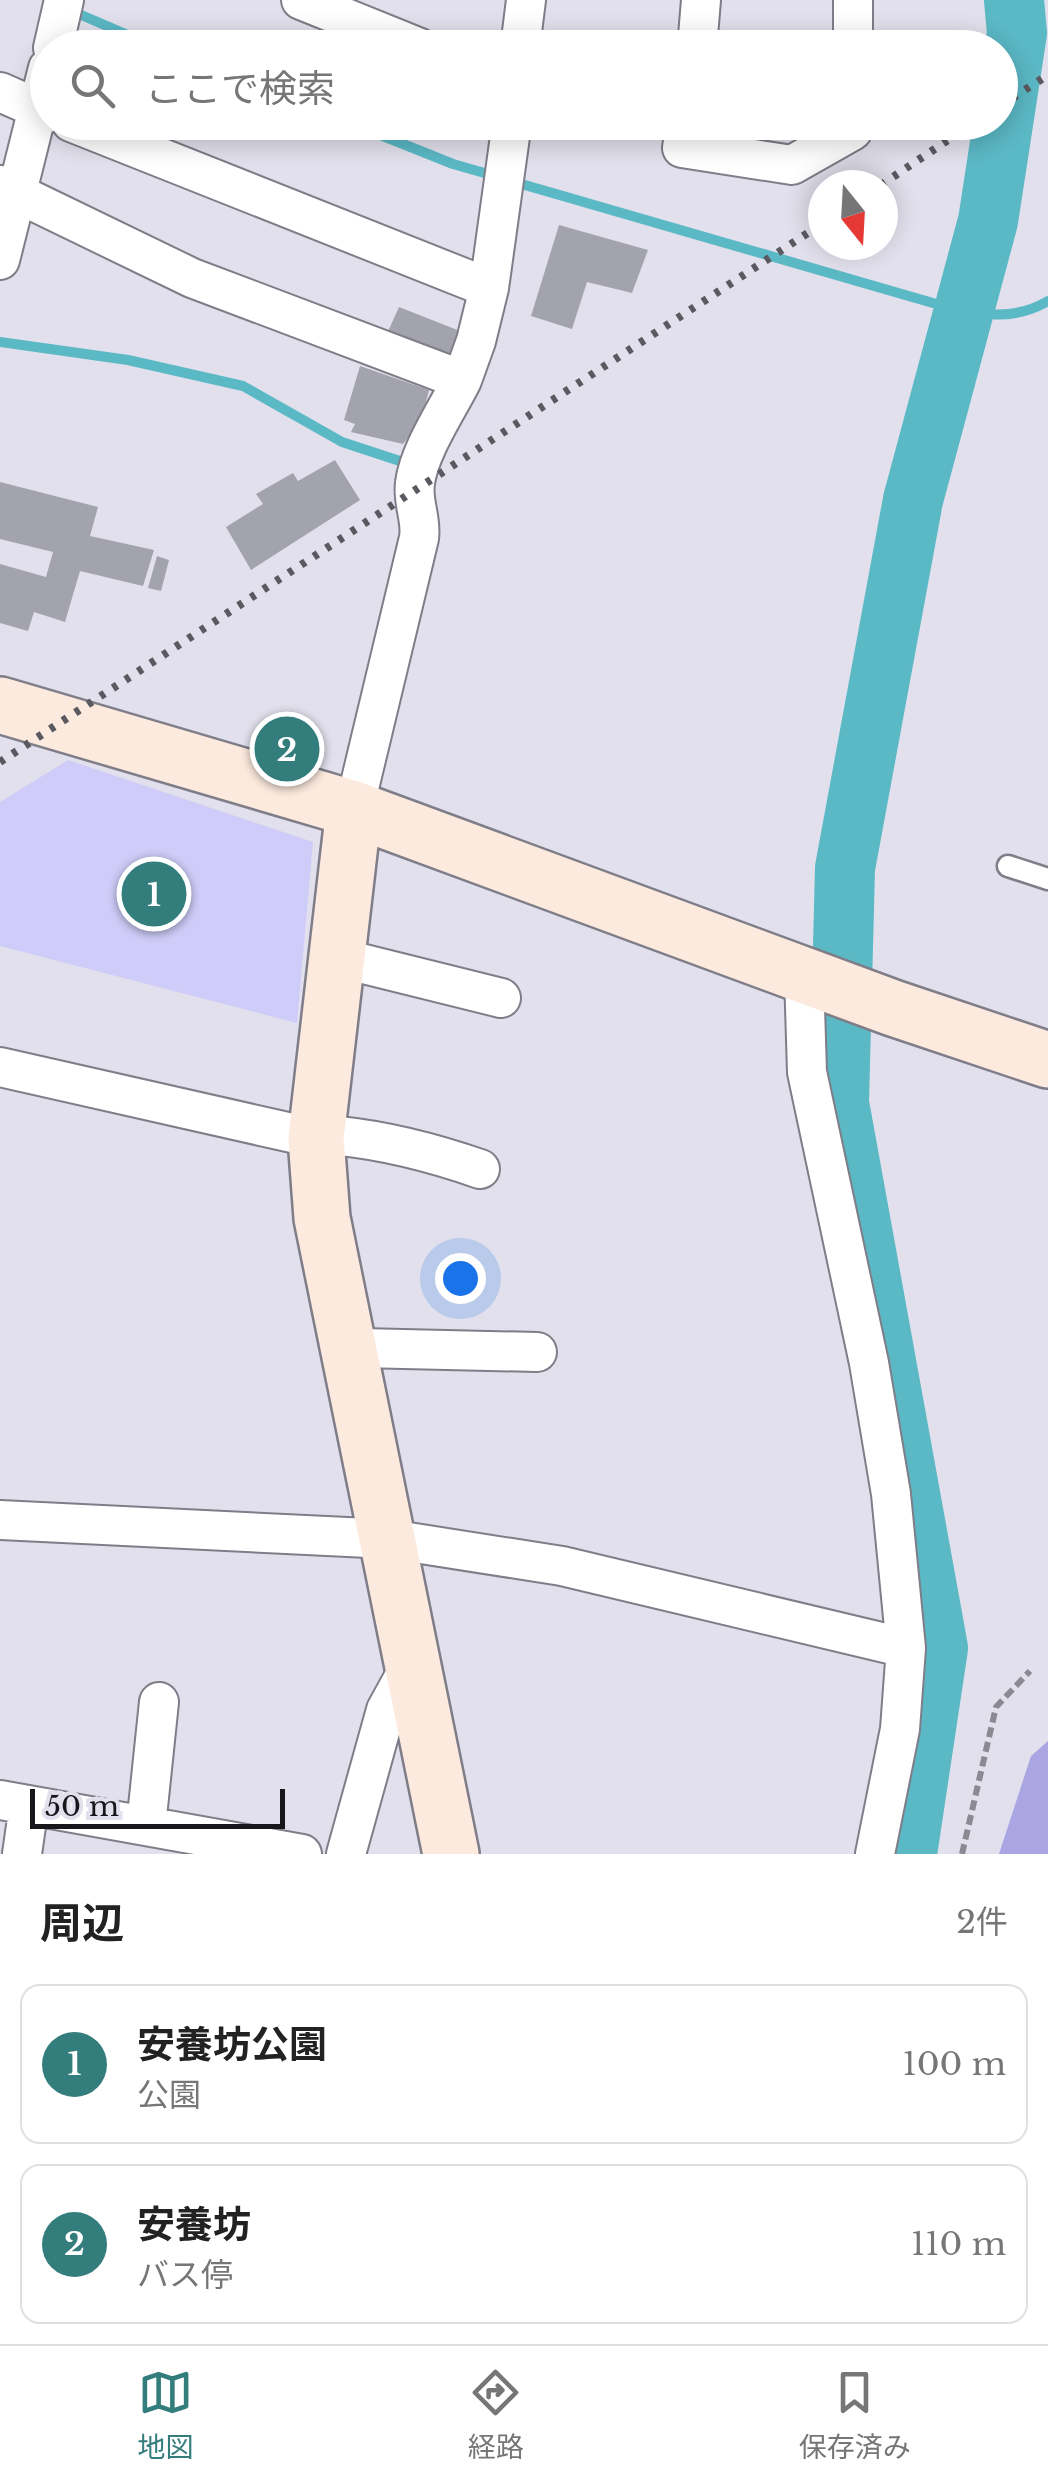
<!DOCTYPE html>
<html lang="ja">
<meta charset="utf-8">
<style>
body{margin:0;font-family:"Libre Baskerville","Noto Sans JP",serif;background:#f6f6f6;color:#222}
.compass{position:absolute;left:808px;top:170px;width:90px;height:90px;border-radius:50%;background:#fff;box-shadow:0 5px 25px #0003;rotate:162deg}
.scale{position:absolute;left:30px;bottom:25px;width:255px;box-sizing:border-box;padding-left:10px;border:5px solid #17171b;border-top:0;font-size:28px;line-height:35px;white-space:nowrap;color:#17171b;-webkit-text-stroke:8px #e1e0ec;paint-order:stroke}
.you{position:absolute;left:460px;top:1278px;width:35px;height:35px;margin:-25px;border:8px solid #fff;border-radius:50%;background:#1a73e8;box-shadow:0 0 0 15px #1a73e833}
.badge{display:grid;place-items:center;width:65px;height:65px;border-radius:50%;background:#347d7d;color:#fff;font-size:32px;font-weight:700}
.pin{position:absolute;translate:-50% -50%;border:5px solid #fff;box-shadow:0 2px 10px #0006}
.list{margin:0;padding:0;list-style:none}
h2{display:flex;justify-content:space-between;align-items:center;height:130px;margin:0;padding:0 40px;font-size:42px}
h2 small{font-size:32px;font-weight:400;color:#767676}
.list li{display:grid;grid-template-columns:65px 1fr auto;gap:30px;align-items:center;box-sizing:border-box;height:160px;margin:0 20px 20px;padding:0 20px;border:2px solid #e0e0e0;border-radius:20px}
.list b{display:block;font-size:38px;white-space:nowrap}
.list p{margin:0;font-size:32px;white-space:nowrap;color:#767676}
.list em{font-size:32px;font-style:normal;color:#767676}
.icon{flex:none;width:55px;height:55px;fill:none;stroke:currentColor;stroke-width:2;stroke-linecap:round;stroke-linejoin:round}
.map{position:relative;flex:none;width:1048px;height:1854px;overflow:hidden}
.search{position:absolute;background:#fff;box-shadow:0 5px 25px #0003;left:30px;right:30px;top:30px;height:110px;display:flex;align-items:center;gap:25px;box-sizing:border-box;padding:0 35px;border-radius:55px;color:#767676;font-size:38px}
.sheet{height:490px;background:#fff}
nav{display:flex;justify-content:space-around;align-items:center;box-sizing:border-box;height:140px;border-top:2px solid #e0e0e0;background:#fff;font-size:28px;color:#767676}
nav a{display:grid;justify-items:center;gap:5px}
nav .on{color:#347d7d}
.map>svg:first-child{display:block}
.green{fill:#cfccf9}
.forest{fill:#aba5e4}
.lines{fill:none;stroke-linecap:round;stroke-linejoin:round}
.stream{stroke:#5bb8c5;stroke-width:10}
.river{stroke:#5bb8c5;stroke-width:60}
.building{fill:#a3a3ae}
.lane-casing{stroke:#7e7d88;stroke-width:25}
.street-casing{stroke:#7e7d88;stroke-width:42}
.secondary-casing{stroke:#7e7d88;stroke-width:60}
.path{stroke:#8a8a92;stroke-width:6;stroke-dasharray:10 5;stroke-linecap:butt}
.lane{stroke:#fff;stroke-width:20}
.street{stroke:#fff;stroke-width:38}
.secondary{stroke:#fdeade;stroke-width:55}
.rail{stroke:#5a5960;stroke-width:8;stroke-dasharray:5 10;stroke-linecap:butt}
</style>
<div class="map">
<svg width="1048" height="1854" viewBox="0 0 1048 1854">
<rect width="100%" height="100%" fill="#e1e0ec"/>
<path class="green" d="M68,760l245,82 -16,181 -297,-77v-144z"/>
<path class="forest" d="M1048,1741v113h-49l32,-98z"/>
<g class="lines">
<path class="stream" d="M72,11l86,37
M348,122l105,42 42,12
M511,181l422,122c42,10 75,21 115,-2
M0,342l128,18 115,26 99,56 70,23"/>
<path class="river" d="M907,1854l31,-206 -99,-545 6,-235 68,-368 75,-279 29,-188 -3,-33"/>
</g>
<path class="building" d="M637,30l42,4 -2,14h-42z
M559,225l89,25 -16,43 -45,-11 -15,47 -41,-13z
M399,307l66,26 -10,30 -69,-27z
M360,366l69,24 -8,32 -18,22 -52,-12 4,-8 -11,-4z
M335,460l25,40 -109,70 -25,-43 37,-23 -7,-10 37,-21 5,8z
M0,482l98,25 -8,29 64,14 -11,36 -63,-15 -15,51 -31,-10 -6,19 -28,-8v-59l46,13 7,-25 -53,-13z
M157,556l12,4 -8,31 -13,-3z"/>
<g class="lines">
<defs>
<path id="lane" d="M1008,866l40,13"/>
<path id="street" d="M301,0l119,48
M53,48l11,-48
M520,48l6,-48
M697,48l4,-48
M853,48v-48
M0,92l48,21
M71,122l418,166
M686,122l-4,26 110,17 60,-34v-9
M0,185l192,93 270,102 14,-39 13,-53 23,-166
M0,260l48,-192
M354,809l65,-271c3,-19 -7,-36 -4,-55 4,-32 32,-73 47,-103
M337,954l19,8 145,36
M804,975l3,97 62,291 22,131 15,154 -6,81 -25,125
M0,1067l292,66c17,3 32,1 48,3 48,5 94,17 140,33
M348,1345l13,3 176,4
M0,1520l389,19 173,27 344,82
M0,1800l302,54
M146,1826l13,-124
M22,1854l7,-49
M346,1854l40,-144 28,-51"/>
<path id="secondary" d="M0,705l354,104 539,199 155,52
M354,809l-38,329 6,80 129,636"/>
</defs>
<use href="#lane" class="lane-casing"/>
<use href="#street" class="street-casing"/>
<use href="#secondary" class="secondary-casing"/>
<path class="path" d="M962,1854l34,-147 34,-36"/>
<use href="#lane" class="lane"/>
<use href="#street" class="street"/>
<use href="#secondary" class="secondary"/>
<path class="rail" d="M1000,106l48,-31
M881,185l94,-63
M0,762l823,-539"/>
</g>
</svg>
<svg class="compass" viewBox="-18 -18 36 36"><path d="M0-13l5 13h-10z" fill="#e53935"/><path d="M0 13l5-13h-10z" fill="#767676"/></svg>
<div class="scale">50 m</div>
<div class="you"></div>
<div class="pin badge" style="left:154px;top:894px">1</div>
<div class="pin badge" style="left:287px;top:749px">2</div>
<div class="search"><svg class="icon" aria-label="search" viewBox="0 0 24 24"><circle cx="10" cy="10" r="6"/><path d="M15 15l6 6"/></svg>ここで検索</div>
</div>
<section class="sheet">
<h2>周辺<small>2件</small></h2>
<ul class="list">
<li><span class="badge">1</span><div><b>安養坊公園</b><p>公園</p></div><em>100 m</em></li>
<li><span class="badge">2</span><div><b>安養坊</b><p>バス停</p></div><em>110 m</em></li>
</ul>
</section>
<nav>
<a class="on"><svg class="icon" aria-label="map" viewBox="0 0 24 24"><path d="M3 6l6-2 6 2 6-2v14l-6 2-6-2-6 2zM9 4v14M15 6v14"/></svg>地図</a>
<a><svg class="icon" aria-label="directions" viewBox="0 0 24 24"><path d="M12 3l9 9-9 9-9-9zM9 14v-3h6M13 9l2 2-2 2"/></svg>経路</a>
<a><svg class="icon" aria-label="saved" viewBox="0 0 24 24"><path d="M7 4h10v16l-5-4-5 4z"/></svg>保存済み</a>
</nav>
